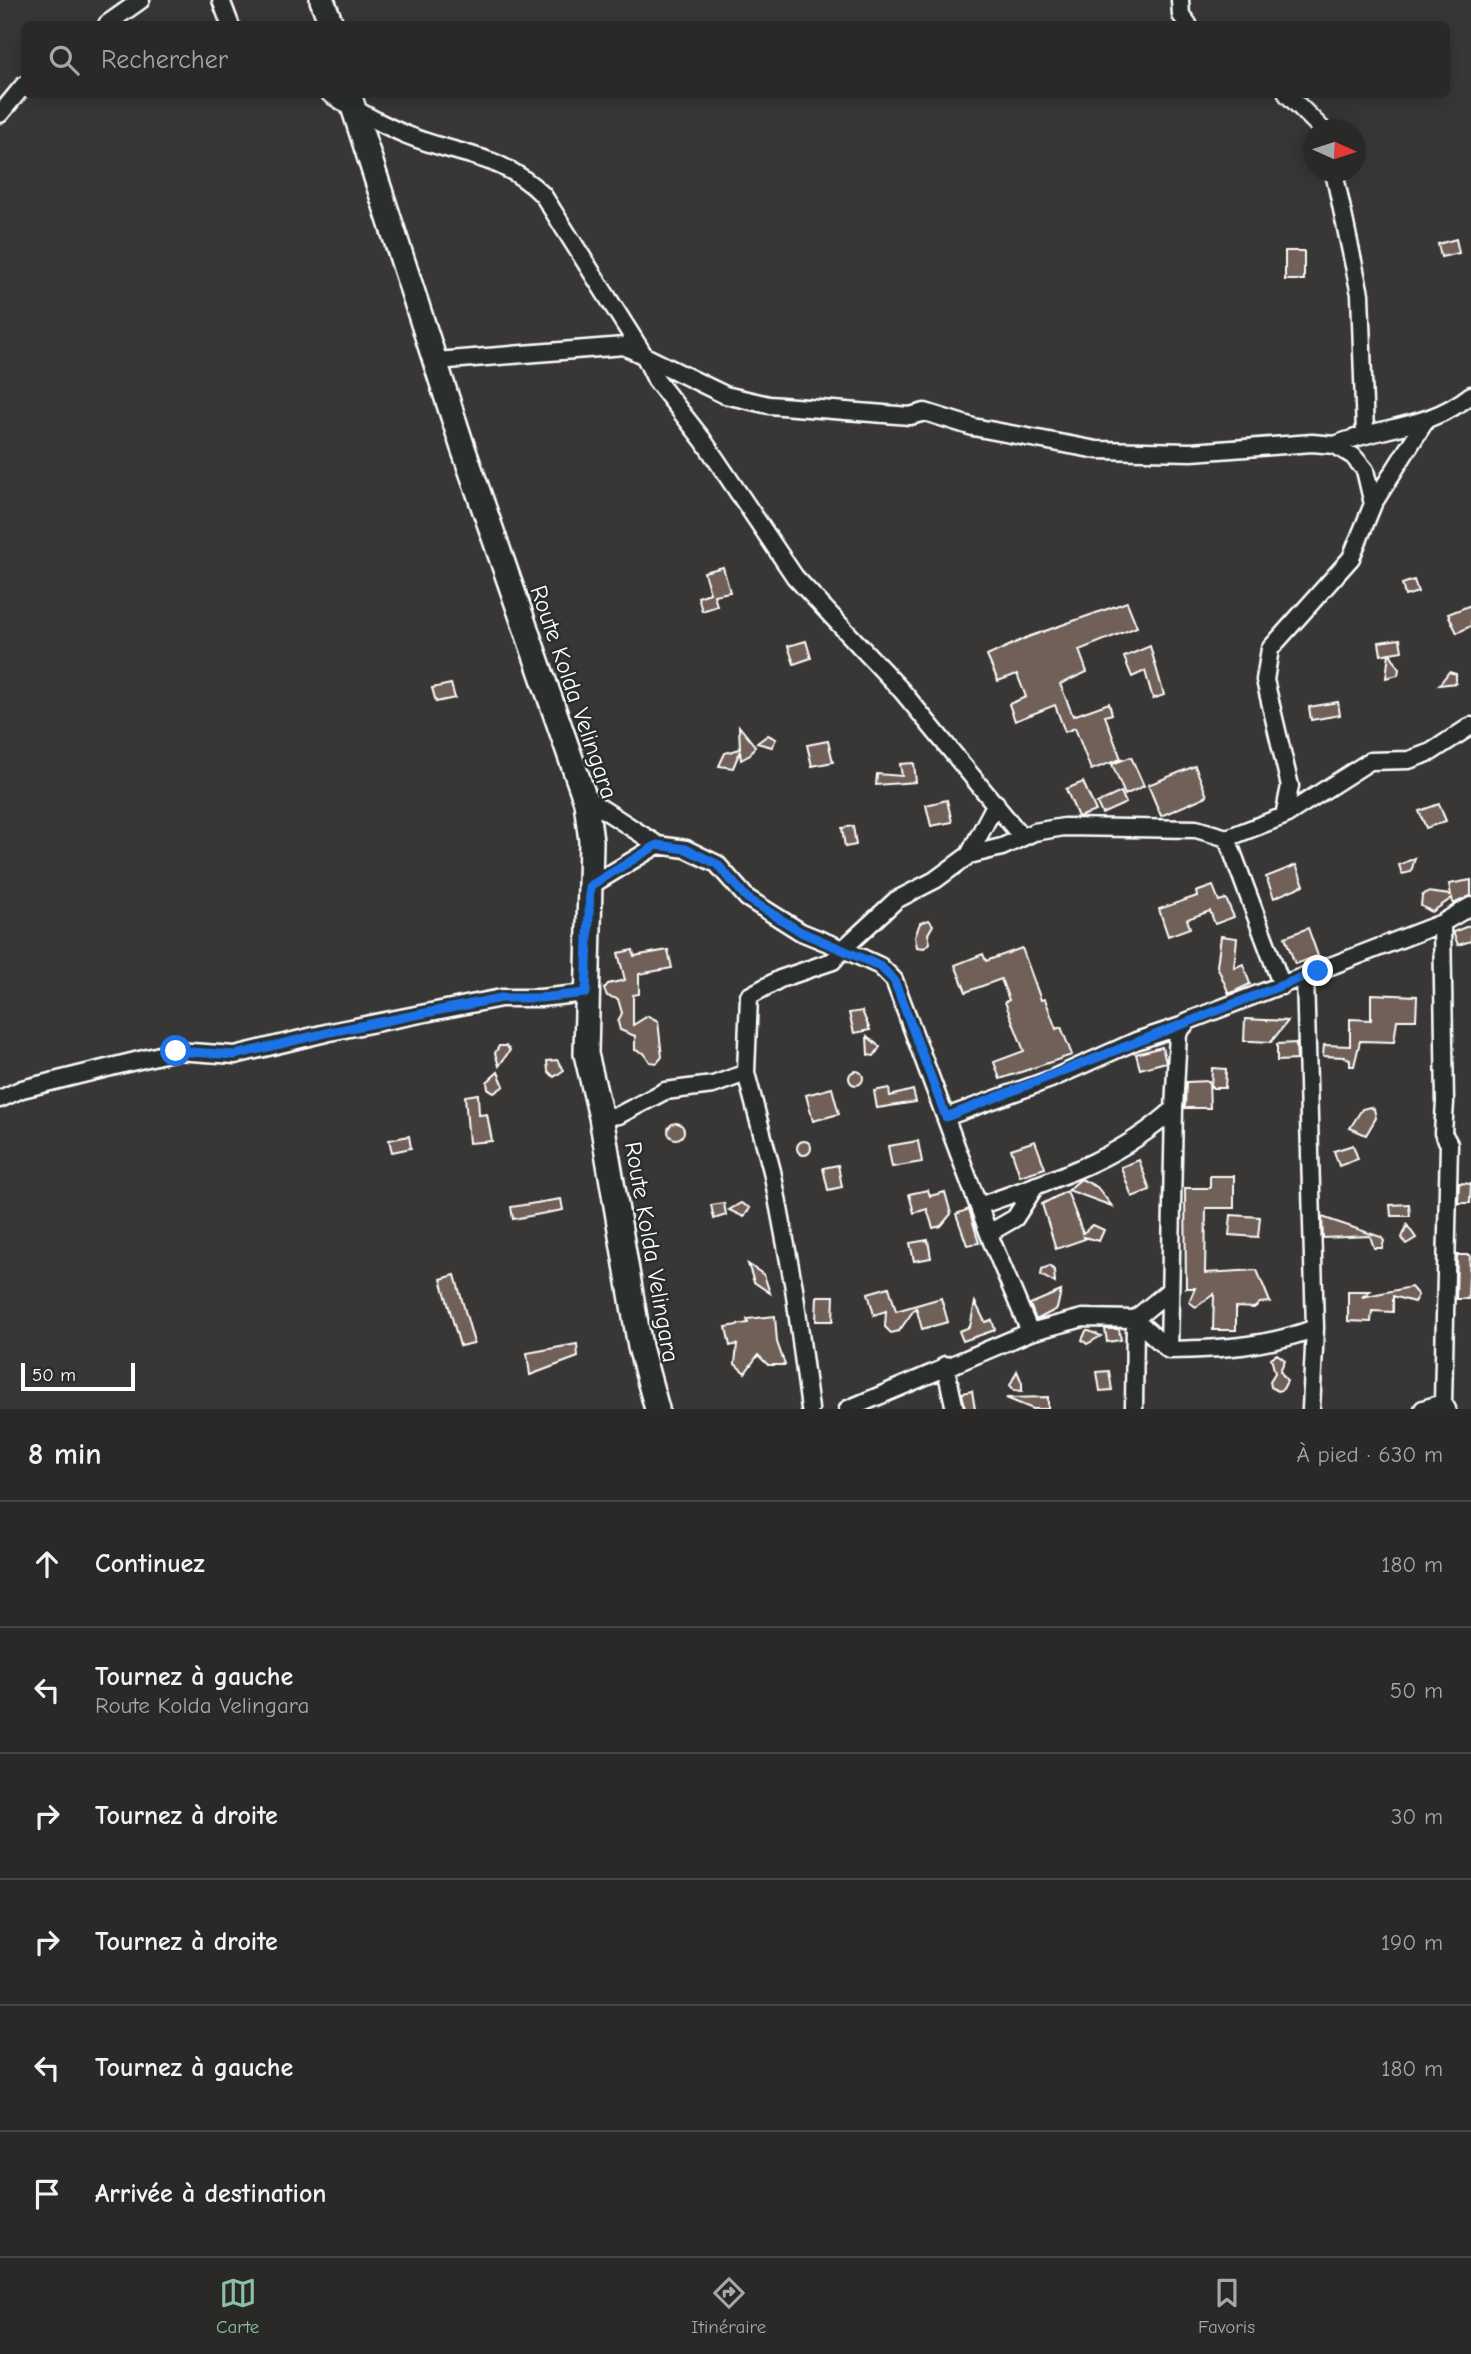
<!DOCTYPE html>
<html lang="fr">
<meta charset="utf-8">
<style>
body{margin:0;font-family:"Comic Neue",sans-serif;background:#363534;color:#f1f3f6}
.compass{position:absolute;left:1303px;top:119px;width:63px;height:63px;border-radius:50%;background:#2a2928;box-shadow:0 4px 18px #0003;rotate:93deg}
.scale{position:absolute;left:21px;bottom:18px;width:114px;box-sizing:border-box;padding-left:7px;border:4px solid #fff;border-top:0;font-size:19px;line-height:24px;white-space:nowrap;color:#fff;-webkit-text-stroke:5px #2a2d2e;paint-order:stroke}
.stop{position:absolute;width:21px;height:21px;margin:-16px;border:5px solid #1a73e8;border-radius:50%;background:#fff}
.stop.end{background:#1a73e8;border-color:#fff;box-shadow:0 2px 7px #0008}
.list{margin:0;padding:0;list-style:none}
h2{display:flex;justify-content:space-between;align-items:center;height:91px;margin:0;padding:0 28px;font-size:30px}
h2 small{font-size:23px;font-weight:400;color:#a5a6a8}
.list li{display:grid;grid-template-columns:46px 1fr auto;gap:21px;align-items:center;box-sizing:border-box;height:126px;padding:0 28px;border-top:2px solid #464545}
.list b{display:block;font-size:26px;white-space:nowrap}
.list p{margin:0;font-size:23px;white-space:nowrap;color:#a5a6a8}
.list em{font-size:23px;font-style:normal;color:#a5a6a8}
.icon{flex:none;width:38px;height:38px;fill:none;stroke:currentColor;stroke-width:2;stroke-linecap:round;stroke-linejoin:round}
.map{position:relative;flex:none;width:1471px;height:1409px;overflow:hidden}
.search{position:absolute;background:#2a2928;box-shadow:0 4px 18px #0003;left:21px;right:21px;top:21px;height:77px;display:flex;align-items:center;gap:18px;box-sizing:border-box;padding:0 24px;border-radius:10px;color:#a5a6a8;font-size:26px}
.sheet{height:847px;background:#2a2928}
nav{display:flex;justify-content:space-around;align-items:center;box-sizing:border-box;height:98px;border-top:2px solid #464545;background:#2a2928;font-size:19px;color:#a5a6a8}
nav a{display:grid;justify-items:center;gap:4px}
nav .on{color:#8abfa5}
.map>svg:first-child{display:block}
.building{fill:#716058;stroke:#fff;stroke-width:2}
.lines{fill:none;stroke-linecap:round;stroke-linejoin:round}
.street-casing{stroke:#fff;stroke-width:21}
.secondary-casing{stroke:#fff;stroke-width:28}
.street{stroke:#2a2d2e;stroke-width:16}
.secondary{stroke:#2a2d2e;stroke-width:23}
.route{stroke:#1a73e8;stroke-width:9}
.labels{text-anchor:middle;stroke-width:5;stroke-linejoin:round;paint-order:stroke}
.street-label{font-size:24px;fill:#fff;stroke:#2a2d2e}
</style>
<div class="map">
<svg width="1471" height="1409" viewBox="0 0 1471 1409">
<rect width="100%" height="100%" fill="#383736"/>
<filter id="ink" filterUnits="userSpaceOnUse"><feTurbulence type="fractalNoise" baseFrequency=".0143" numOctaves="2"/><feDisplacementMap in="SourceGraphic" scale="14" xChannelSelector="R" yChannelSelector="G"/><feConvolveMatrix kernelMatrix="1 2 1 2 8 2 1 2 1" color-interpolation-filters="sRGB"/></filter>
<g filter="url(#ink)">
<path class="building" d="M1456,239l3,14 -18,4 -3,-13z
M1285,251h19v29h-19z
M723,567l7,25 -16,3 3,11 -15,5 -4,-14 12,-4 -6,-21z
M1414,580l4,12 -13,4 -3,-12z
M1127,602l10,25 -58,23 8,22 -27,12 13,32 36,-13 3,11 -7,2 16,43 -30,11 -16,-42 -10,4 -10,-27 -40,16 -6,-17 17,-7 -9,-23 -19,7 -11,-25 41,-19z
M1471,605v21l-14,7 -9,-19z
M1400,639l2,12 -12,2 9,16 -1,6 -12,3 3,-25 -8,2 -2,-13z
M806,641l5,17 -17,6 -6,-18z
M1150,646l14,49 -11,4 -8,-28 -13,6 -8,-20z
M1449,672l7,2v9l-17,2z
M451,684l4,14 -19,4 -4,-14z
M1338,702l2,13 -29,5 -2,-13z
M739,726l16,20 -5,9 -9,5 -1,-9 -7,17 -14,-2 6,-13 15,-4z
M768,735l8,4 -4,8 -15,-4z
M828,741l5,21 -21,4 -5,-21z
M1131,757l13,29 -19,9 -13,-31z
M914,763l2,19 -40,3 1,-11 25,2 -2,-12z
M1195,766l12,30 -46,20 -13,-31z
M1083,782l13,29 -18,6 -12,-28z
M1121,792l5,11 -24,11 -5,-11z
M947,800l5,22 -21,4 -5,-21z
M1439,804l7,17 -20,7 -7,-17z
M853,826l3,19 -11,2 -3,-19z
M1415,858l-4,14 -9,2 -3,-9z
M1296,865l8,20 -30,13 -8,-21z
M1471,880v16l-18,8 -1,-6 -20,14 -11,-6 1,-10 5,-4 24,3 -2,-11z
M1213,886l6,15 7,-2 8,18 -19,7 -5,-13 -23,8 3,9 -22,8 -9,-27 38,-13 -1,-4z
M929,920l4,5 -5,9 2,9 -6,5 -7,-1 -2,-10 5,-14z
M1471,925v16l-13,4 -5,-13z
M1308,928l10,28 -23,8 -10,-27z
M1221,936l16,2 -3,30 9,-4 7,20 -21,10 -12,-28z
M1022,948l19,52 4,-1 11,30 5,-2 11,28 -72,24 -6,-17 30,-11 -19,-49 4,-2 -8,-21 -35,13 -11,-27 28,-11 3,7z
M633,950l1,6 34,-6 4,18 -33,6v20l-6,1v30l15,-9 10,5 4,36 -5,6 -7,-1 -6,-9 -9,-3v-14l-15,-6 -2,-8 4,-9 -4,-14 -11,-3 -3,-7 4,-5 17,-4 -7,-27z
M1371,994l46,2 -1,24h-19l-3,22 -34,-1 -6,25h-4v-6l-5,-3 -22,-1 1,-11 26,1v-27l21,1z
M862,1011l8,19 -16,3 -5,-20z
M1245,1019l43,2 -17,21 -20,-1h-7z
M867,1036l13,11 -6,9 -6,-1z
M1296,1043l1,17 -20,1v-17z
M499,1046h7l4,4 -11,16 -4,-13z
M1162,1047l4,15 -26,7 -4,-15z
M557,1060l7,10 -10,7 -6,-6 -1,-10z
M1212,1068l14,1 -1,19h-14z
M849 1078a7 7 0 1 1 14 0a7 7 0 1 1-14 0Z
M498,1072l6,14 -10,7 -6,-4 -1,-7z
M1209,1081l1,27h-25l1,-26z
M832,1088l7,26 -26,7 -7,-26z
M889,1088l1,8 23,-6 3,12 -39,6 -3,-17z
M478,1094l1,21 8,-1 5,27 -23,2 -4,-47z
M1370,1107l4,2 2,9 -10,17 -16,-7 12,-19z
M668 1131a8 8 0 1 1 16 0a8 8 0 1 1-16 0Z
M409,1136l2,12 -19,4 -3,-12z
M797 1148a7 7 0 1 1 14 0a7 7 0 1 1-14 0Z
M918,1141l4,21 -30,5 -4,-21z
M1035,1141l10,27 -25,8 -9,-27z
M1353,1145l5,14 -19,7 -5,-15z
M1139,1160l11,30 -18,7 -11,-30z
M838,1165l4,22 -14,3 -5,-22z
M1210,1176h24v32h-28l-1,65 52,-3 13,32 -10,1 -6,5 -18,-1v23h-23l1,-36 -18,13 -7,-5 6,-14h-9l-1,-100h25z
M1081,1179l16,8 15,19 -44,-16z
M1459,1183l12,1 -1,19h-12z
M928,1190l2,6 15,-4 6,22 -10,12 -8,2 -6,-19 -13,4 -5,-19z
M1067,1191l16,42 10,-8 11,5 -5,11 -15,-4 1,2 -29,10 -14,-45z
M561,1199l2,11 -50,9 -2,-12z
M724,1203l2,12 -12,4 -3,-14z
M741,1203l9,5 -6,9 -15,-7z
M1409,1204l1,12h-19l-1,-11z
M969,1209l10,34 -12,2 -11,-31z
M1231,1215l29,2 -2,20 -29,-2z
M1322,1217l59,20 3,4 -2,7h-8l-4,-12 -47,2z
M1407,1225l9,13 -10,6 -4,-6z
M928,1240l3,18 -17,3 -4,-18z
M1457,1255h13l-2,44h-12z
M748,1264l16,11 6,18 -16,-11z
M1050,1266l4,4 1,13 -14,-8 1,-6z
M455,1275l19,68 -14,3 -19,-67z
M889,1287l7,24 45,-13 7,24 -26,7 -6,-22 -17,24 -8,2 -6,-6 1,-16 -12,4 -6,-22z
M1411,1287l7,8 -4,7 -21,-6v16l-21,-1 -1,11 -23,-1v-30h22l-8,6z
M1061,1291l-4,18 -21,11 -6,-16z
M817,1296h17l-1,25h-17z
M975,1302l10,20 7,-2 3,10 -32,11 -4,-10 11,-4z
M775,1316l2,26 8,23h-17l-10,-10 -13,18 -10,-9 2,-20 -7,2 -4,-19 22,-4 -1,-4z
M1105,1329h14l2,11 -14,2z
M1086,1331h3l12,5 -14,8 -5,-4z
M577,1344l1,13 -48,18 -3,-22z
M1277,1354l8,6 -5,11 7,10 -4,8 -5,2 -7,-4 -1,-6 5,-8 -4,-15z
M1017,1371l5,12v8l-8,-1 -4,-5z
M1109,1371l3,19 -12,1 -3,-19z
M972,1391l3,18h-10l-3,-16z
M1048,1397v12h-15l-27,-11z"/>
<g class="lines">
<defs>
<path id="street" d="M221,0l9,24
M1180,0l1,15 7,9
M107,24l34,-24
M330,94c24,15 50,30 77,41 53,22 92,17 136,60l101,160 12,25 47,60 92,137 107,114 119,145
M1287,94l36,36
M0,114l24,-29
M1334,172l26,122 5,139
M436,361l188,-15 101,49 44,10 141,11 15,-4 48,15 124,23 95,2 120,-9 23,2 18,11 12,14 8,34 -22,54 -81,91 -5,31 25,106 -6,30
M1335,445c49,-20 93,-16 136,-50
M1373,504l51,-81
M584,797l74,48
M969,855l27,-52
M590,886l68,-41 28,4 31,15 30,34 54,34 42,17 53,-49 39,-20 34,-25 33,-8 32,-15 30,-5 132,2 31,9
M1442,923l3,179 -2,31 6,11 -6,259 4,6
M1305,977l10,351 -4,81
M1282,986l-55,-148 57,-22 86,-55 39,-1 22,-8 40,-26
M0,1099l22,-10 154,-38 59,4 95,-23 171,-34h39l46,-5
M601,1117l18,-2 46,-24 48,-6 33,-12
M946,1117l105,-38 85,-38 45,-15
M979,1206c72,-26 138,-45 195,-97l4,-76 10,-12 254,-98 29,-17
M989,1233l26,-15 21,-33
M1169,1350l5,-241
M945,1365l10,44
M810,1409l-16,-121 -22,-117 -26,-98 3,-77 31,-17 53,-18 10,-12 37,17 14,14 98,262 38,90
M848,1409l182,-77 53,-14 52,1 34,31c51,-1 98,-3 146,-22
M1134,1409l1,-90 35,-29
M1423,1409l20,-6"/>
<path id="secondary" d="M322,0l9,24
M349,94l114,354 123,354 5,39 -5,213 15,63 39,230 17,62"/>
</defs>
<use href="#street" class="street-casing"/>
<use href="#secondary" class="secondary-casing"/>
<use href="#street" class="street"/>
<use href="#secondary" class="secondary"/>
</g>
</g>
<g class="lines" filter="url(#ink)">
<path class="route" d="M176,1051l59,4 95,-23 171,-34h39l46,-5 4,-107 67,-41 29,4 31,15 30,34 54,34 79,34 14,14 52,137 372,-146"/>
</g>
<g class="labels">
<g class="street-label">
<text transform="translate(574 692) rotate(71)" y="8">Route Kolda Velingara</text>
<text transform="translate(652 1252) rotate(80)" y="8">Route Kolda Velingara</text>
</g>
</g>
</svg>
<svg class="compass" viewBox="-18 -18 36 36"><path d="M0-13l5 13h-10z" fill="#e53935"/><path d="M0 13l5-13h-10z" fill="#a5a6a8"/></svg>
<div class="scale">50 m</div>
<div class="stop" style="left:176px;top:1051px"></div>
<div class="stop end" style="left:1318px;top:971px"></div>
<div class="search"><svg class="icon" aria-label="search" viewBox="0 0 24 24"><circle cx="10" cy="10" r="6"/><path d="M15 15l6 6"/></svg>Rechercher</div>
</div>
<section class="sheet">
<h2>8 min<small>À pied · 630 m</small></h2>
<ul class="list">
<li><svg class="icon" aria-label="ahead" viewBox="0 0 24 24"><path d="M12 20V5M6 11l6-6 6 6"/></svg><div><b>Continuez</b></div><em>180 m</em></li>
<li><svg class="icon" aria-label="left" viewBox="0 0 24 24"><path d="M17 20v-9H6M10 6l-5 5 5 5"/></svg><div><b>Tournez à gauche</b><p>Route Kolda Velingara</p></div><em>50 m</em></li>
<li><svg class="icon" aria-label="right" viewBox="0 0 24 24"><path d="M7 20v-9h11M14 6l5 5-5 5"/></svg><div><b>Tournez à droite</b></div><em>30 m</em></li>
<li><svg class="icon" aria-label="right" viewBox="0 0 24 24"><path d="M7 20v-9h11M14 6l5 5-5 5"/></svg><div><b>Tournez à droite</b></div><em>190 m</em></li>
<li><svg class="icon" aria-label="left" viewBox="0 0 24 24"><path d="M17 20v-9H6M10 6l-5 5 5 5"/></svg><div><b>Tournez à gauche</b></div><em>180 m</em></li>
<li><svg class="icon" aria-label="arrive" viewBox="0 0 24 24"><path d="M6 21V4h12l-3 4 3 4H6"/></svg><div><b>Arrivée à destination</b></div></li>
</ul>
</section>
<nav>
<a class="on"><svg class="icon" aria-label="map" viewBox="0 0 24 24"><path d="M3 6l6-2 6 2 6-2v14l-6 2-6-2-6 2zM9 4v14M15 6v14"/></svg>Carte</a>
<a><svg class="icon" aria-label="directions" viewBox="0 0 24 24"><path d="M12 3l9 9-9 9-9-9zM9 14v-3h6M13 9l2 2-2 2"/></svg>Itinéraire</a>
<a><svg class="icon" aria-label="saved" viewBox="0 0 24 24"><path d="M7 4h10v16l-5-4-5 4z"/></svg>Favoris</a>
</nav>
